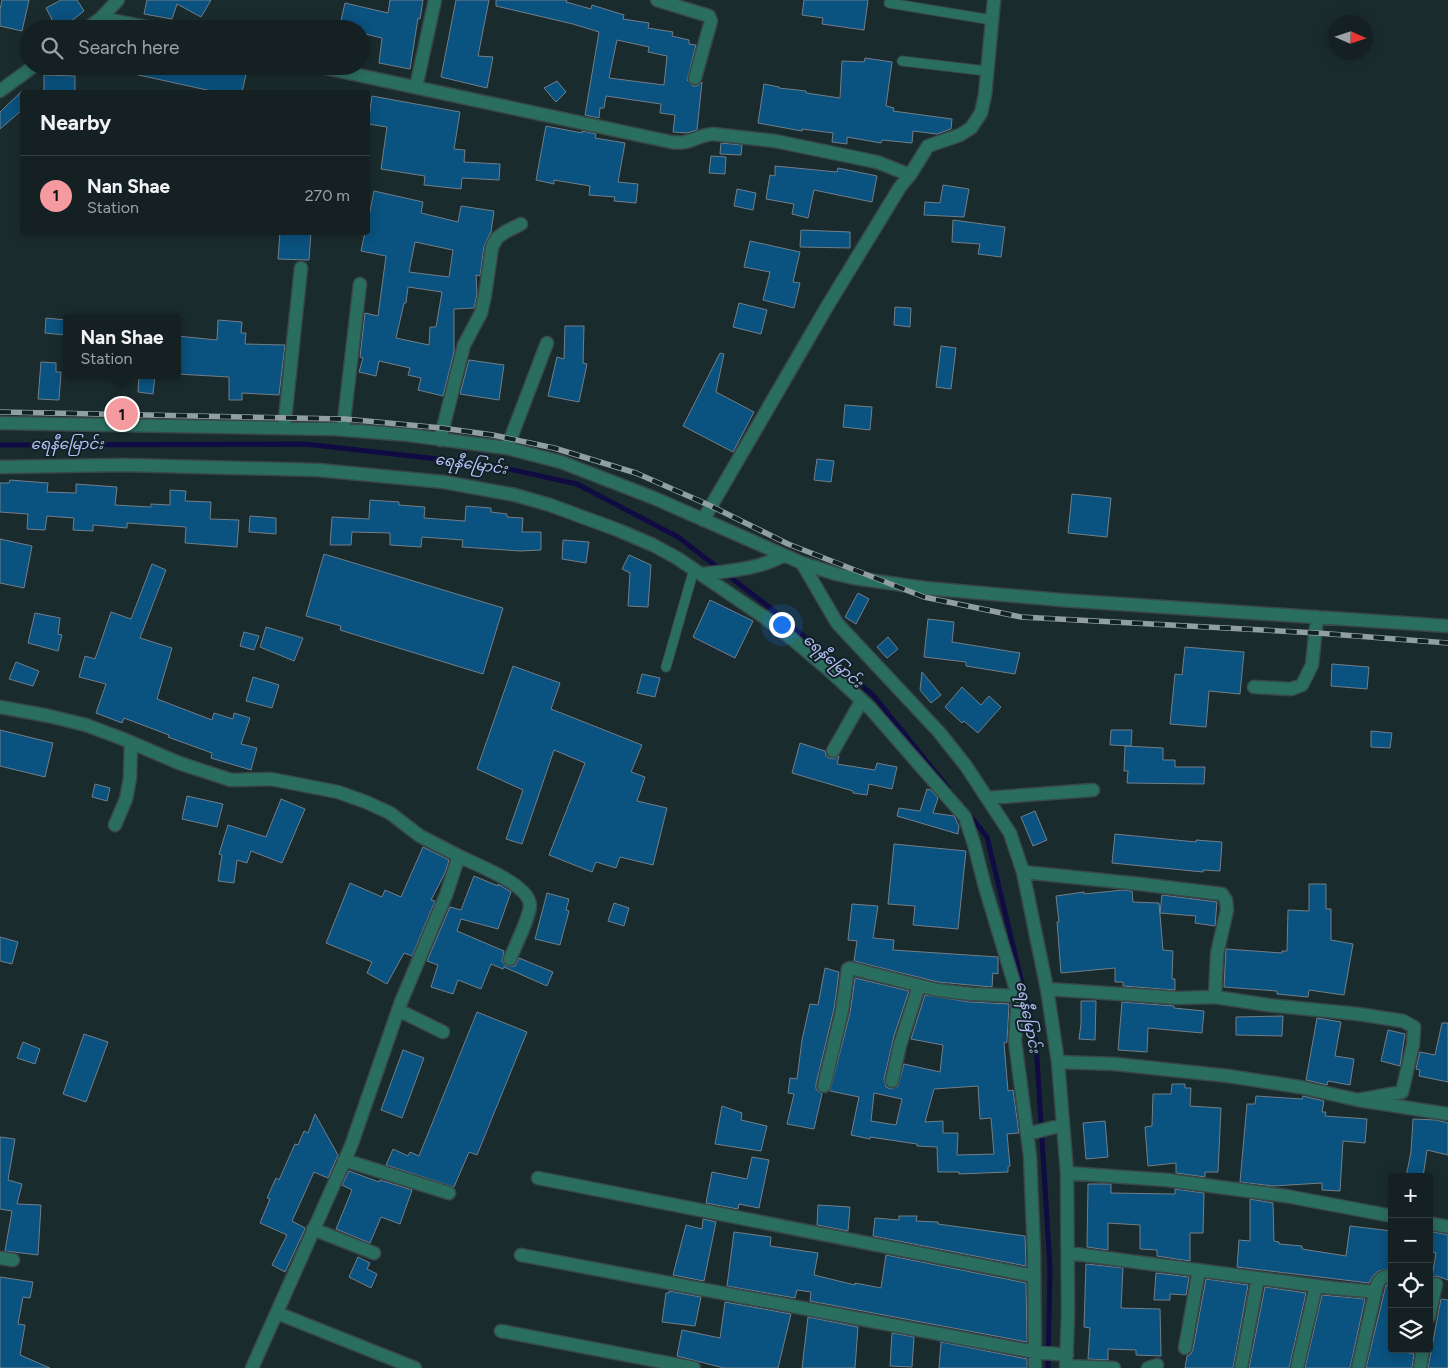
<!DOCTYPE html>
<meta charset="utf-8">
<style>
body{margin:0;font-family:Figtree,"Noto Sans Myanmar",sans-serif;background:#212d2f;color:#f1f3f6}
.controls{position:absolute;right:15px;bottom:15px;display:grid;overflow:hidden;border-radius:5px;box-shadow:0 2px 12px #0003}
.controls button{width:45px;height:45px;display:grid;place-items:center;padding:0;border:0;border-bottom:1px solid #333e40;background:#142022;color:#f1f3f6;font:25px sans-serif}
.compass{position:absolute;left:1328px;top:15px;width:45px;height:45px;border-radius:50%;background:#142022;box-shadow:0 2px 12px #0003;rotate:93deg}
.you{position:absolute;left:781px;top:624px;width:18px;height:18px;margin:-12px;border:4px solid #fff;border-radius:50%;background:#1a73e8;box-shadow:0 0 0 8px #1a73e833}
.badge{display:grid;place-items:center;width:32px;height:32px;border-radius:50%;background:#f59b9f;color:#111;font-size:16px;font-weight:700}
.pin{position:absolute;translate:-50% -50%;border:2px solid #fff;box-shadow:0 1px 5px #0006}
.popup{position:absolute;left:63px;top:314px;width:118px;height:65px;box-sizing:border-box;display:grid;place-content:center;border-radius:5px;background:#142022;filter:drop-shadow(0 1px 4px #0005);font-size:16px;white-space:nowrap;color:#9da3a5}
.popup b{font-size:19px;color:#f1f3f6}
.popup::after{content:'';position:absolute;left:50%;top:100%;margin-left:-10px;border:10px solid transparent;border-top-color:#142022}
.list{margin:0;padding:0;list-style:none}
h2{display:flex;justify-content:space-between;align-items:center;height:65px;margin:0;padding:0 20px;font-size:21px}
h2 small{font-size:16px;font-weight:400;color:#9da3a5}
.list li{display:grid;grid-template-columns:32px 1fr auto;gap:15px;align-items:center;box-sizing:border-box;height:80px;padding:0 20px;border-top:1px solid #333e40}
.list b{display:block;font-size:19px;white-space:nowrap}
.list p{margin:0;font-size:16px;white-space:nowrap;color:#9da3a5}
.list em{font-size:16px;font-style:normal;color:#9da3a5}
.icon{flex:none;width:28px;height:28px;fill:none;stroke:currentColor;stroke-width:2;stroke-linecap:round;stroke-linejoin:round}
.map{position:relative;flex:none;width:1448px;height:1368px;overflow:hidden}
.search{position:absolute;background:#142022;box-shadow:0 2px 12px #0003;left:20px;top:20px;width:350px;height:55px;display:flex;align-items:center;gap:12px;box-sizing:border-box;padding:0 18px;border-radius:28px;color:#9da3a5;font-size:19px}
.panel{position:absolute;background:#142022;box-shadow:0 2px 12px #0003;left:20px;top:90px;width:350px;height:145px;border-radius:5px}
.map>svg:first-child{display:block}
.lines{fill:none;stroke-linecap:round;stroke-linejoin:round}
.stream{stroke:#100c43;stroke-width:5}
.building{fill:#0a527f;stroke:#717e89;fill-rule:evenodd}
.service-casing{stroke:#38484a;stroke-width:11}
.minor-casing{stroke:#38484a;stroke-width:15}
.service{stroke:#2a6e60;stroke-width:9}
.minor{stroke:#2a6e60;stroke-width:12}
.rail-casing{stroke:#929fa1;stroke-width:5.5}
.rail{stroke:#112125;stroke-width:4;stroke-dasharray:11;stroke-linecap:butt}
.labels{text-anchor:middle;stroke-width:4;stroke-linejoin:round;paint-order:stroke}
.water-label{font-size:15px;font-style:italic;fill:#b5bef5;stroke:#112125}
</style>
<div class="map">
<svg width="1448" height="1368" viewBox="0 0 1448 1368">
<rect width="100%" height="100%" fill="#1a2b2e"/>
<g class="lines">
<path class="stream" d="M0,445l305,-1 186,21 86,19 101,53 95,73 101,86 74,92
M969,814l18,23 49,205 14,226 -2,100"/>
</g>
<path class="building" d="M2,0h27l-7,31 -22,-5v-16z
M61,0h16l7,11 -14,11 6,7h-19l-11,-21z
M147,0h64l-10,17 -24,-13 -5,15 -28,-5z
M390,0h33l-3,19 -2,-1 -8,51 -31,-6 3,-25 -21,-5v-4h-22l6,-26 43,10z
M456,0h33l-11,56 15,1 -6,31 -46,-11z
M496,0h71l-1,2 25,7 1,-4 32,10 -1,4 26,4 -1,5 25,4 -1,4 17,4v4l7,1 -9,35 6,6h4l5,-4 -5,48 -10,3 -14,-1 2,-17 -15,-2 1,-9 -55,-8 -2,12h-4l-1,10 -14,-3 14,-83 -26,-8 -77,-18zM617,40l32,7 -1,5 19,4 -3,29 -55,-7z
M804,0h64l-4,30 -42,-6 1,-6 -21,-3z
M865,58l27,4 -6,44 8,2 -1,3 59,8 -1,10 -14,5 -24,-3 -1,12 -30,-3 -1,3 -34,-6v7l-15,-2 1,-9 -31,-4v2l-44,-8 6,-39 15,3v1l27,3v2l34,5 2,-37 22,1z
M126,66h122l-6,26h-26l-91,-20z
M44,75l31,1v16h-31z
M557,81l9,11 -10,10 -12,-14z
M22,91v19l-22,19v-17z
M372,96l88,16 -6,37 11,1 -1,12 36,2 -1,16 -37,-2 -1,11 -37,-4 1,-9 -44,-7 6,-42 -19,-3z
M546,126l36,7v-2l14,3 -1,4 30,5 -7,39 20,2 -2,19 -22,-2 1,-4 -26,-2 1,-9 -36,-6v4l-18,-4z
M721,143l21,2 -1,10 -21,-1z
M711,156l15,1 -1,17 -16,-1z
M775,166l62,6 1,-4 39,8 -5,26 -58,-12 -6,28 -16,-4 2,-10 -28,-5 4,-24 5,1z
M943,185l26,4 -5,28 -40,-2 1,-13 15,1z
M737,189l19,4 -3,17 -19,-4z
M374,191l49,11 -2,11 37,9 3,-16 33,5 -3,21 -7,14 -4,30 -4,-1 1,19 -3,14 -20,1v43l-11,44 -25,-6 3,-12 -13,-3 2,-7 -31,-7 -3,15 -17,-4 4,-14 -3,-1 5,-44 13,3 8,-60 -25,-5 4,-19h3v-11zM415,242l38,8 -4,27 -40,-5zM408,287l34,5 -6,35h-6l-1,18 -33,-7 8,-35h2z
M953,220l52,7 -4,30 -23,-3 2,-10 -28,-2z
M801,230l49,2v16l-50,-1z
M280,232h31l-2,28 -31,-1z
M750,241l50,11 -7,30 7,1 -6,25 -31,-8 7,-28 -26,-5z
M739,303l28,7 -6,24 -28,-7z
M895,307l16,1 -1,19 -16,-2z
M46,318l20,2 -1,15 -20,-2z
M218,320l24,2 -1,11h5l-1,11 40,1 -6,50 -37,-2v7h-13v-23l-52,-3v-38l40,4z
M565,326h19l-1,37 4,1 -8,38 -31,-6 9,-39 7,2z
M941,346l15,2 -5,41 -15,-2z
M720,353l4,1 -8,38 38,20 -21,40 -50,-26z
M469,360l35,5 -5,35 -39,-6z
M41,362l15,1v9h5l-2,28 -21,-1z
M139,375h16l-2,19 -15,-2z
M845,405l27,2 -2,23 -27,-3z
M817,459l17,2 -3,21 -17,-2z
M10,480l38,3 -1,9 29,1v-9l41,3 -2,18 36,2v-3l19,1v-15l16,1 -1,10 26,1 -1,17 29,1 -2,27 -52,-4 1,-16 -59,-4v5l-34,-3v6l-20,-1 1,-12 -27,-2 -2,14 -18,-1 1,-15 -28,-2v-29h9z
M1072,494l39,4 -4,39 -39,-4z
M370,500l29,2v3l26,2 -1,11 41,3 1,-15 25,2v4l16,2v3l16,1 -1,14h19v18l-21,1 -58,-4 1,-7 -41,-3 -1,10 -31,-2v-12l-38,-1 -1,13h-21l2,-28 37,2z
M250,516l26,2v16l-27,-2z
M0,539l32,7 -8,42 -24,-5z
M563,540l26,2 -3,21 -24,-4z
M324,554l179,54 -20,66 -143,-44 1,-4 -35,-10z
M629,555l22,10 -3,42 -20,-1 2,-33 -8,-4z
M152,564l14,6 -26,68 32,10 -15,51 55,21 2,-7 19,6 1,-6 16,5 -9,26 16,4 -6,22 -40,-12 1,-5 -44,-16 1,-2 -45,-17 -2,5 -26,-10 10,-29 -27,-7 6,-21 10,3 16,-47 20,7z
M858,593l11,6 -13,25 -11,-7z
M710,600l43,21 -18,37 -42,-21z
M35,613l25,5 -2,16 4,1 -4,16 -30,-8z
M928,619l26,3 -2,20 68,11 -5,21 -49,-8v-4l-42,-5z
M266,627l37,11 -9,23 -34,-14z
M244,632l15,4 -5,14 -14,-4z
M888,637l10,12 -11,9 -10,-11z
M1185,647l59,5 -4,42 -31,-3 -3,36 -36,-3 5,-50 7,1z
M16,662l23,9 -6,15 -24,-7z
M1332,664l37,3 -2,22 -36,-3z
M513,666l47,17 -9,26 91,36 -11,27 14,5 -8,24 30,7 -14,57 -33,-8 -4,11 -20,-6 -4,10 -43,-17 36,-92 -31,-13 -32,94 -16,-5 17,-49 -46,-21z
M922,672l19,23 -10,8 -11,-13z
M642,674l18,4 -5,19 -18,-4z
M253,677l26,8 -7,23 -26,-7z
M962,687l19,18 8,-9 12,11 -23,26 -14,-12 -2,2 -17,-16z
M0,730l53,13 -8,34 -45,-11z
M1111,730h21l-1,16 -21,-1z
M1371,731l21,2 -2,15 -19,-1z
M800,743l25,8 1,5 3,2 5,1 5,-3 -2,8 38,6 2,-7 20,4 -5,22 -23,-5 -2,11 -14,-2v-2l-61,-18z
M1125,746l38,2v12h12v7h30l-1,17 -77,-1 1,-12h-4z
M95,784l15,4 -3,13 -15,-4z
M927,789l4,1 7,8 -5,15 21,3 5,10 -1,8 -61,-18 2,-8 21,3z
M187,796l36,8 -6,23 -35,-8z
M281,799l24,10 -23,54 -31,-12 -4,12 -10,-3 -3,23 -16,-2 4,-26 -3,-1 9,-29 38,12z
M1035,811l12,29 -14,6 -12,-29z
M1115,834l81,8v-2l26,2 -2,29 -17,-1v2l-91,-9z
M894,844l72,7 -8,78 -45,-4 2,-19 -27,-2z
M423,847l26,13 -4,13 -14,27 4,1 -23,55 -8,-3 -17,31 -20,-11 5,-11 -46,-19 24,-60 32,14 3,-7 16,7z
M474,876l24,10v-2l13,8 -13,37 -37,-10 -4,12 47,20 -2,10 4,5h9l4,-8 34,14 -6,14 -43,-19 -1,2 -12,-5 -10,25 -23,-9 -5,14 -22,-7 7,-22 -11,-4 23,-54 11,3z
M1309,884h17v25h5v31l22,4 -9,51 -35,-5 -1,7 -31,-3v-3l-53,-4 2,-38 56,4v-2h5l1,-41 21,1z
M1123,890l9,1 1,11 26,1 4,47 10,1 -1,28h3v11l-52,-4v-4h-8v-14l-54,5 -4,-51h2l-3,-26 28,-4v2z
M547,893l22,6 -3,11 3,1 -9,34 -25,-6z
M1162,895l55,7 -2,24 -20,-3 1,-7 -36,-3z
M614,903l15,5 -5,18 -16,-5z
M852,904l26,2 -5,32 21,2 -1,10 105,7v17l-5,-1 -1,14 -54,-5 -84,-21 3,-20 -9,-1z
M0,937l18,5 -6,22 -12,-3z
M825,968l14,4 -5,37 -18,75v5l6,5 -8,35 -27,-5 7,-30 -6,-1 2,-15 7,1 5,-39 8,-36 8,1z
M855,978l54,13 -15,45 -10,43 2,8 5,2 7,-3 6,-22 36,8 3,-27 -32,-6 14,-44 45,7 39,2 -2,38 -3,1 4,48 5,-1 6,43 -12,1 3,32 -2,1v5l-49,2v-2h-21l-1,-25 -20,-1v-2l-47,-7v2l-19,-4 8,-38 -29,-6 20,-78zM978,1086l2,33 11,-1 3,36 -37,1 1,-22h-15v-12l-18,1 9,-33zM874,1093l28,6 -6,26 -25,-4z
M1081,1001h15l-1,39 -16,-1 2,-15z
M1122,1002l52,4v2l30,3 -2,22 -54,-5 -1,24 -29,-2z
M477,1012l50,20 -50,123 -8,-3 -15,35 -68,-22 7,-16 15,7 2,-4 9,4z
M1283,1016l-1,20 -46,-1v-18z
M1317,1018l24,4 -6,34 19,3 -4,26 -22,-4 -1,4 -21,-5z
M1442,1023h6v59l-29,-6 1,-6 -4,-1 4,-17 15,3z
M1388,1030l17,4 -5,32 -19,-5z
M84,1034l24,8 -22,60 -23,-8z
M23,1042l17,7 -5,15 -18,-6z
M403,1050l21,8 -22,60 -21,-8z
M1172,1084h13v4h6l-1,18 31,2 -3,64h-13v5l-29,-4v-10l-28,3 -3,-39 7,-1 1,-32h18z
M1256,1096l46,3 1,-3 21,5 -2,11h4l-1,4 42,3 -2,24 -22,-2 -3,50 -18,-1v-7l-49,3 -33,-4 7,-78h8z
M722,1106l20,7 -1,7 26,6 -6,25 -46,-7z
M315,1114l23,41 -10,23 -14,-6 -22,49 13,7v1l-20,43 -13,-7 15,-30 -27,-12 10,-24 -3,-1 9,-20 3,2 16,-36 3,1 6,-14 4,2z
M1413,1119l23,1 12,3v32l-21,-5 -4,27h-17l5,-25z
M1105,1121l3,36 -22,2 -3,-36z
M0,1137l15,2 -7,41 14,4 -5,20 24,1 -3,50 -33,-4 7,-40 -12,-2z
M752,1157l17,3 -10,48 -20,-4 -1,5 -32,-6 6,-31 35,7z
M349,1171l30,11 1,-2 32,10 -12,34 -19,-7 -11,26 -34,-14 16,-39 -10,-5z
M1088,1184h23v9l64,1v-5l29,4 -1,40h-13v28l-33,-5v-6l-17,-1v-24l-32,-2v27l-21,-3z
M1250,1199l23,4 1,38 5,1v2l23,2v3l44,7 4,-30 42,5v38l-14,2 -5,5 -4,7 -132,-16 2,-27 11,1z
M818,1205l32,2 -2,24 -31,-6z
M899,1216h18l-1,5 22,1v2l87,12 1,30 -153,-30 2,-18 24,2z
M703,1219l13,3 -12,59 -31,-6 13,-50 16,4z
M1429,1231l19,4v45l-11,-4 -5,1 4,-24 -7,-2z
M734,1232l37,5 -1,9 48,7 -4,22 41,10v-2l26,5 5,-33 140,28 1,59 -217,-41 1,-9 -14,-2 -2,8 -68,-12z
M358,1257l12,6 -3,6 10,5 -6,14 -22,-11z
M1086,1264l37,4 -2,40 39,1 1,47 -25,-1v-5l-28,-1v11l-20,-1 2,-31 -6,-1z
M1156,1273l33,4 -3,18 -16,-1v6h-16z
M0,1277l33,5 -3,16 -7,-1 -5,27 7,1 -5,30 30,13h-50z
M1206,1279l42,6 -15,83h-48l2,-12 4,-2 2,-5z
M1386,1285h6v64l22,5 -2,14h-46z
M1265,1287l41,6 -17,75h-40z
M669,1291l32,6 -6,29 -33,-4 4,-29h3z
M1322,1295l43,4 -15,69h-45z
M1441,1299l7,1v68h-20z
M725,1302l66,12 -13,54h-54l-47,-12 5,-26 38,8z
M808,1317l50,10 -3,41h-53z
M892,1333l22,4 -2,30 -22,-1z
M941,1342l86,17v9h-88z"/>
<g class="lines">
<defs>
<path id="service" d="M889,3l103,17
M902,61l85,10
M666,667l28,-98"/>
<path id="minor" d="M657,0l52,16 2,5 -16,57
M101,18l56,11
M86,29l15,-11 17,-18
M316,66l355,76c21,3 25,-7 42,-8l62,7 102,21 33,13
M416,87l19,-87
M0,91l34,-25
M0,423l334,6 75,6 98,13 54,14 93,36 148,65 34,11 18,4 71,10 136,12 387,26
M284,428l17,-160
M343,429l17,-145
M440,440l24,-95 17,-32 4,-18 7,-48 5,-9 8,-6 16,-8
M507,448l40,-105
M0,467l124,-2 194,5 126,12 71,13 35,10 68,25 35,15 24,13 87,59 27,21 39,33 40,37 95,109 9,27 11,43 33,109 -3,45 15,115 4,98 1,114
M703,520l125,-215 72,-118 10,-12 18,-29 32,-11 11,-7 10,-15 4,-18 9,-95
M802,563l35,60 102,109 27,34 44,67 13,39 24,117 11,73 9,111 1,141 -2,54
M702,574c28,-3 58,-5 82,-19
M1254,687l37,2 11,-4 10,-20 5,-48
M0,707l49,9 37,9 37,14 56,24 52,17 40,-1 67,13 28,10 24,11 30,23 39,20 -13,39 -45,107 -50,144 -99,222
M833,751l29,-51
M987,798l106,-8
M115,825l11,-26 4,-21 1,-36
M459,856c17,9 70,28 71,49 0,12 -15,41 -20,54
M1023,872l117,12 82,10 4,6 1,10 -10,44 -2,43
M1047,989l131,9 37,-1 53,8 90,9 45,7 11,6 -1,18 -11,47 -44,8
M398,1010l45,22
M1058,1062l57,2 113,12 72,11 58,13 90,14
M892,1081l8,-36 19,-59
M824,1086l18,-75 6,-42 2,-1 87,22 34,4 47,2
M1027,1134l36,-9
M344,1160l105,33
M1067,1173l100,7 119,16 106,20
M538,1178l496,98
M1429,1223l19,4
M313,1229l61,24
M1068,1253l265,35 43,4
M521,1255l514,97 32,3
M0,1258l13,2
M277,1313l138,55
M1429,1317l7,-33
M501,1331l193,37
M1185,1348l14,-78
M1067,1366l47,2
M1148,1368l9,-3
M1241,1368l17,-90
M1297,1368l19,-82
M1358,1368l19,-83c4,-8 6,-9 15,-8
M1420,1368l3,-19"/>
</defs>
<use href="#service" class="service-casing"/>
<use href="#minor" class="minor-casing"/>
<use href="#service" class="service"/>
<use href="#minor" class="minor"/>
<defs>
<path id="rail" d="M0,412l345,7 97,9 51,7 61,13 82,25 75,33 77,38 136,53 97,20 296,16 131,10"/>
</defs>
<use href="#rail" class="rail-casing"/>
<use href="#rail" class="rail"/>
</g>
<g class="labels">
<g class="water-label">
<text x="67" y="449">ရေနီမြောင်း</text>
<text transform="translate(471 464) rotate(8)" y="5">ရေနီမြောင်း</text>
<text transform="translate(833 661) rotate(41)" y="5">ရေနီမြောင်း</text>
<text transform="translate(1028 1017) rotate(79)" y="5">ရေနီမြောင်း</text>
</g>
</g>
</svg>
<div class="controls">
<button>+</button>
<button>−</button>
<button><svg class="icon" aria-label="locate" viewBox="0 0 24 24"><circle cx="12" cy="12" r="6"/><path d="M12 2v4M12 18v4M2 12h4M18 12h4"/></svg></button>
<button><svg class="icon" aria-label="layers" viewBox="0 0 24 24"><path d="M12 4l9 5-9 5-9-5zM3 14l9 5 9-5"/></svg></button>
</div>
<svg class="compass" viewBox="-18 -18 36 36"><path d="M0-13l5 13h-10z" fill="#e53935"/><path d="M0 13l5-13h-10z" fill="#9da3a5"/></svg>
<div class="you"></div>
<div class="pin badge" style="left:122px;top:414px">1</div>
<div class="popup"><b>Nan Shae</b>Station</div>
<div class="search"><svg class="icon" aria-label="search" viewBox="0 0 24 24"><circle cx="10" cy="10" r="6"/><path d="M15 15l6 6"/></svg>Search here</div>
<section class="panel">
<h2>Nearby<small></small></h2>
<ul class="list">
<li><span class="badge">1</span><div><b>Nan Shae</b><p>Station</p></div><em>270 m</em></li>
</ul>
</section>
</div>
